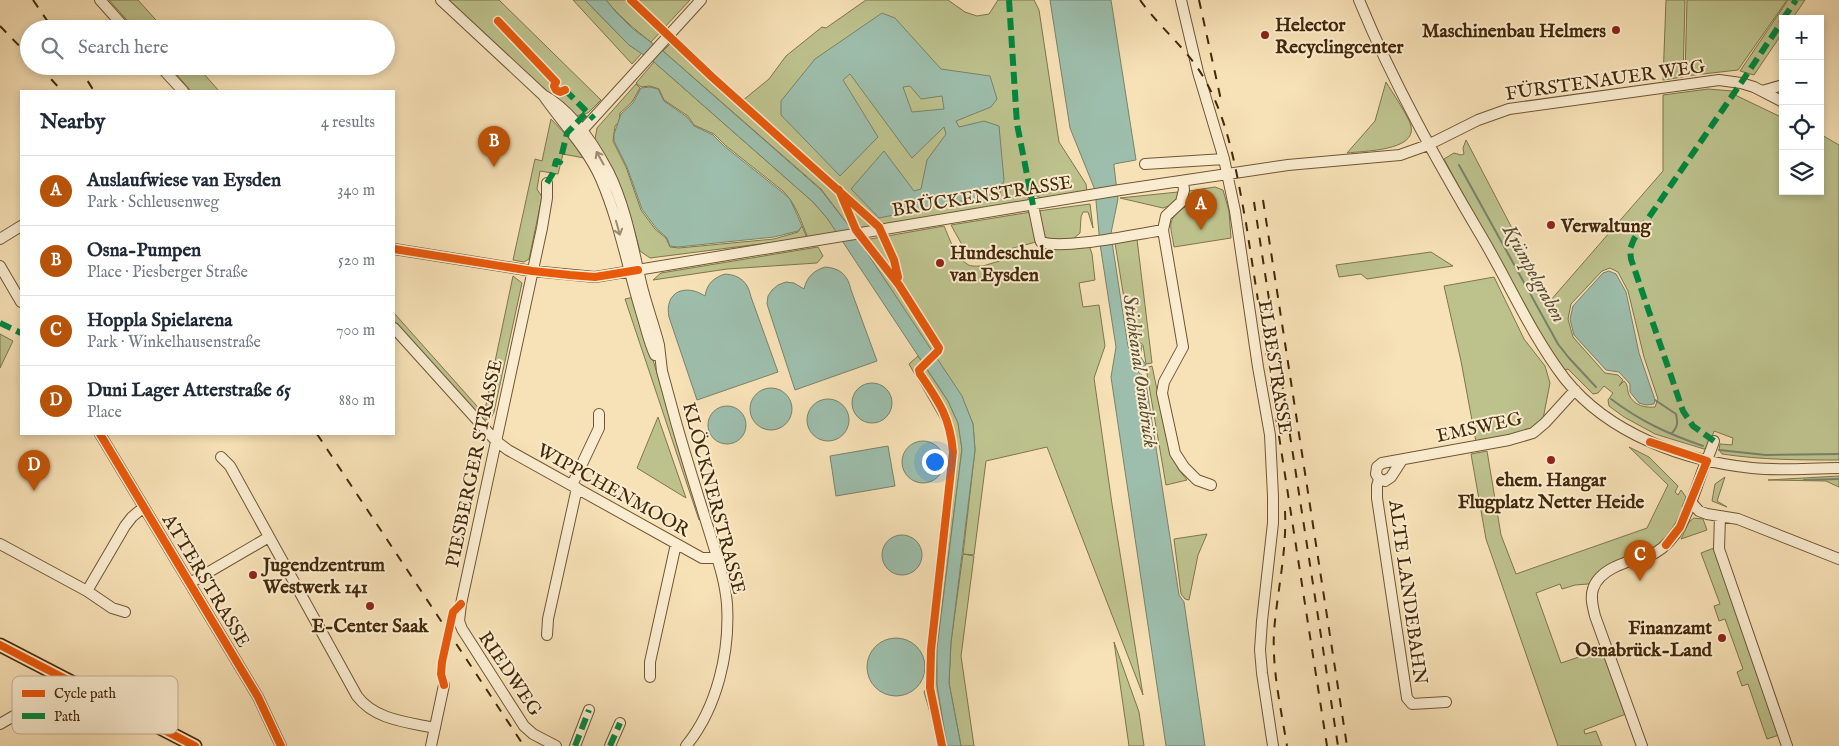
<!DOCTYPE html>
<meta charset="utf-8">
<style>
body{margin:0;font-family:"IM FELL English",serif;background:#f6f6f7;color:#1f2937}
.controls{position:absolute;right:15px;top:15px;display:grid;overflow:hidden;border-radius:0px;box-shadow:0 2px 8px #0003}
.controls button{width:45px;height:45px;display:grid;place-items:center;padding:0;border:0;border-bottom:1px solid #e0e1e3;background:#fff;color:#1f2937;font:25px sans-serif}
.you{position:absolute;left:934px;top:461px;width:18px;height:18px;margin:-12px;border:4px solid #fff;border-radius:50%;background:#1a73e8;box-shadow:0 0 0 8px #1a73e833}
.badge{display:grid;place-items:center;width:32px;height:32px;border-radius:50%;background:#b45309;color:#fff;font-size:16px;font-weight:700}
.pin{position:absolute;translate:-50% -41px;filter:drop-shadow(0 1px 2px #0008)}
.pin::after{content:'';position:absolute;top:26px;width:18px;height:15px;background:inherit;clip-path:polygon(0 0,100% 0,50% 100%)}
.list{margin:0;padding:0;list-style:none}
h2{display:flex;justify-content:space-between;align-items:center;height:65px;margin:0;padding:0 20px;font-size:21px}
h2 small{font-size:16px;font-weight:400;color:#747a83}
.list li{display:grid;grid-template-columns:32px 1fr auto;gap:15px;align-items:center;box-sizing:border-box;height:70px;padding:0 20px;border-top:1px solid #e0e1e3}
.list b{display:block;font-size:19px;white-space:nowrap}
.list p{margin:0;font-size:16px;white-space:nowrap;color:#747a83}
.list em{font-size:16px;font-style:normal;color:#747a83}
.icon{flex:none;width:28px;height:28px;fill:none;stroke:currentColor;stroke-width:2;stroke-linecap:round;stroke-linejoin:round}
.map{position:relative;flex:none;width:1839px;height:746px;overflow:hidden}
.search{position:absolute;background:#fff;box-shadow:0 2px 8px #0003;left:20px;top:20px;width:375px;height:55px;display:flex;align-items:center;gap:12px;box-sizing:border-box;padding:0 18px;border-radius:28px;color:#747a83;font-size:19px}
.panel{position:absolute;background:#fff;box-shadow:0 2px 8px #0003;left:20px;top:90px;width:375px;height:345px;border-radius:0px}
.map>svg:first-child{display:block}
.green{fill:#bdc28d;stroke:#80754b;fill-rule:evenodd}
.water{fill:#9dbeac;stroke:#79826b;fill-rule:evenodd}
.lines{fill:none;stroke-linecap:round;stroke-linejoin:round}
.stream{stroke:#79826b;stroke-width:2}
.minor-casing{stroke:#705634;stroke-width:12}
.major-casing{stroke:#432809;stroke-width:15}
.minor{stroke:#faecd0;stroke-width:10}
.major{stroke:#ecc07b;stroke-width:12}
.rail{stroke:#432809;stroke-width:2;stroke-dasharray:9 9;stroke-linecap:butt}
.quiet{stroke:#00873e;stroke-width:6;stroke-dasharray:12 6;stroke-linecap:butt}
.cycleway-casing{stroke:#faecd0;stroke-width:11}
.cycleway{stroke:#e8590c;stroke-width:8}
.oneway{stroke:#9e8a6c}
.poi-dot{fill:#8f2418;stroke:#faecd0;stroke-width:2}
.labels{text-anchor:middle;stroke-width:4;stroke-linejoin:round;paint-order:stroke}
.poi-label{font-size:19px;font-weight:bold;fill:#432809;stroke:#faecd0;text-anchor:start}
.street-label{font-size:19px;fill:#432809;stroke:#faecd0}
.water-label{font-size:20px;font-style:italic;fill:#5a4e32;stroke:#faecd0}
.key{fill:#faecd0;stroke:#c3b194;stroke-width:1}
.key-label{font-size:14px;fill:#432809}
</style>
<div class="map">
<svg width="1839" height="746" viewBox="0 0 1839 746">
<rect width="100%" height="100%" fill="#f7e1b6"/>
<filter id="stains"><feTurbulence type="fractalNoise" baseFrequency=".004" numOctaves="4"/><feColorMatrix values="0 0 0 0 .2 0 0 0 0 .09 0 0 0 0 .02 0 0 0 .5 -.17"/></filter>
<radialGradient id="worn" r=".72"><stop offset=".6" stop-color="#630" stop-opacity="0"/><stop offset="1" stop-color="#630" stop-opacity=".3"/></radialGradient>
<path class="green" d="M109,0h29l26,29h-29z
M449,0h50l102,100 -13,13 -13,3 -75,-67z
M573,0h12l44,45 13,8 -10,11z
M606,0h84l-39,42c-17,-13 -32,-26 -45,-42z
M866,0h82l17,12 12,4 12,-2 9,-14h36l5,10 20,132 27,42 1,8 -44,7 -8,-4 -6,1 -2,5 -175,29 -31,-41 -158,-138 12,-12 67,62 27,-22 17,-23 36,-29 4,1z
M1666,0h19l-2,77 -20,3z
M1687,0h100l-49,70 -53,6z
M1788,0h17l-13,19h-9v13l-29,43 -14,-4z
M654,62l159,140 14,16 11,15 -30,5c-7,-17 -12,-34 -25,-47l-58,-46 -11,-11 -20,-9 -6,-9 -24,-16 -5,-11 -9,-3 -9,1 -5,-4z
M169,66h28l22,25h-28z
M1386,82c6,10 23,35 25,44 6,25 -48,25 -64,27l28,-32z
M636,84l4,4 -8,14 -12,11 -1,9 -4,4 -2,15 13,26 15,43 14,19 11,9 4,9 9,1 95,-9 24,-7 4,-6 5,12 -157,20 -10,-7 -9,-33 -16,-44 -20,-35 2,-11z
M1708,89l24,2 -1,2 52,25v73h37v-57l19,11v315c-39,0 -77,0 -117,-6l-3,-4 1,-6 12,1 1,-7 -19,-7 -5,15 -5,3 -49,-15 -31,-17 -15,-11 -1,-6 5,-7 -9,-7 -6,7 -5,1 -25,-25 -3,1 -29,-42 -92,-169 10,-6 7,2 3,-1 -1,-6 3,-8 84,161 113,-130v-76zM1610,268l8,4 10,19 16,66 14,42 -3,8c-11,1 -23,-2 -27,-15 -1,-5 0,-7 -4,-11l-5,5 4,-6 -5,-5 -13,-2 -32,-36 -5,-18 3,-15 31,-33z
M551,119l16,17 17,22 -21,-4 -5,20 -18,-3 -3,18 5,8 -13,62 -5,3 -11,-2 22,-101 7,2z
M1215,187l8,3 6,21 2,27 -57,9c-3,-22 -9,-26 11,-40l4,-16z
M1178,192l1,4 -5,8 -11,4 -43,-10z
M1090,204l3,24 -5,-16h-5l-2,5 -1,16 -7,6 -24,1 -5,-2 -6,-27z
M1031,212l5,30 -60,16 -10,-6 -15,-27z
M944,226c5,11 11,31 23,38 4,3 11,2 16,2l55,-17 6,1 45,-5 3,9 3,26 -16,3 4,24 16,-2 6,41 -11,32 18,126 31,191 -96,-248 -61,14 -12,94 -11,-1 12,-104 -2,-26 -12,-28 -102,-155z
M1137,239l15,124 -6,1 -3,-19 -13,-10 -15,-92z
M818,247l5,9 -6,7 -90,6 -74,11 8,-7z
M1431,252l22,14 -86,13 -6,-5 -22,3 -3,-12z
M513,276l9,7 -28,129 -3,6 -6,2 -5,-2 -86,-95v-10l90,101z
M1494,277l30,62 21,27 5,17 -7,36 -17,13 -50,10 -15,-81 -17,-75z
M634,297l67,222 -2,1 -74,-221z
M0,334l13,7 -13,27z
M918,356l30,45 10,22 4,26 -25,199v37l10,61h-7l-16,-54 3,-5 2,-41 11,-120 10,-71 -6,-30 -35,-61z
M1152,366l19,89 8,15 8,10 -21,5 -20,-117z
M658,417l1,3 27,78 -49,-30z
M1629,447l20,10 29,29 -3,6 3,3 3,-5 5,7 -4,10 2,1 -7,16 -15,20 -74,40 -13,1 -13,4 -2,-5 -24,9 25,70 42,-14 23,65 -42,16 1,4 11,-3 6,15h-44l-72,-207 -15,-85 16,-3 14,84 15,39 131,-46 21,-43z
M1839,476v11l-13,-6 -58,-1z
M1725,477l-8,24 10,6 -15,-6 3,-17z
M1694,518l9,1 4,11 -26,9 8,-17z
M1207,534l-9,21 -9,45 -4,-1 -4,-5 -7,-55z
M1714,548l65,187 -12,4 -19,-55 -6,2 -5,-14 6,-3 -18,-50 -6,2 -5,-15 6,-2 -19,-51z
M963,554l11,2 -13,100 13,90h-13l-12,-63 2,-41z
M1114,642l25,70 5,34h-15z"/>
<path class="water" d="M585,0h21l10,12 17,17 30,22 158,139 31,40 110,166 11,28 2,26 -24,192 -2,41 12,63h-14l-10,-61v-37l25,-199 -4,-26 -10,-22 -121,-183 -14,-16 -159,-140 -25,-17z
M1050,0h61l25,160 -22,4v2l4,33 -7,34 1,9 16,104 11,27 6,4 34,218 5,7 21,144h-39l-55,-369 5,-30 -16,-103 -5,-54 -25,-62z
M882,13l13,5 46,51 49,7 7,23 -6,8 -35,14 3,6 25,-6 15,5 5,54 -4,13 -121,25 -28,-29 33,-38 30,40 7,-2 6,-29 19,-26 -2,-7 -32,31 -62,-84 -7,6 35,57 -38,39 -59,-61v-14l34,-42zM903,87l7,-1 11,13 21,-3 2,13 -32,3z
M650,87l8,2 6,12 23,16 7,9 19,9 11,11 58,46 8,7 12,27 -4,5 -24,6 -96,10 -8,-1 -3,-8 -11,-10 -14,-19 -15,-42 -13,-26v-7l7,-20 12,-11 8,-15z
M825,267c15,1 23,8 26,23l26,71 -82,29 -28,-86 1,-8 4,-6 6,-5 8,-3 8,1 10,6c3,-12 9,-18 21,-22z
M1609,271l7,3 10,18 13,61 16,47 -1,4 -8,1 -7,-2 -9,-11v-8l-11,-12 -13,-2 -32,-35 -4,-16 3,-13 30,-33z
M725,274c15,1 23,8 26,23l27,75 -81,28 -28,-83c-5,-25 16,-34 36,-21 2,-12 8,-18 20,-22z
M1137,344l5,2 -2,10 6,9 -8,4 -9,-24h4l3,4z
M852 403a20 20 0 1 1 40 0a20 20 0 1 1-40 0Z
M750 409a21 21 0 1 1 42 0a21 21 0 1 1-42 0Z
M807 420a21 21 0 1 1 42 0a21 21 0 1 1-42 0Z
M708 425a19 19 0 1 1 38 0a19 19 0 1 1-38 0Z
M902 462a21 21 0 1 1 42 0a21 21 0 1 1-42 0Z
M888,446l7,40 -59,10 -6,-40z
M882 555a20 20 0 1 1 40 0a20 20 0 1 1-40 0Z
M867 667a29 29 0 1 1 58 0a29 29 0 1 1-58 0Z"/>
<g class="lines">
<path class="stream" d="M1459,165l99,179 11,14 27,29
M1611,399c29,22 57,35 92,47
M1655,400l21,14c2,9 2,13 -5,20
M1719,450l47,5 73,-1
M1804,480l35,-1"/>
<defs>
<path id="minor" d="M100,0l26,29
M441,0l102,95c19,28 44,52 58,84 19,44 27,91 41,136 4,13 7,27 13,40
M1181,0l17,72 26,87 11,52 23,156 12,68 3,61v27l-11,98 -2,29 2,23 11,73
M1359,0c34,83 78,161 124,239 27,46 49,97 82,140 44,55 119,82 187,89 29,3 58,0 87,0
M160,66l23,25
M1762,91l21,-6
M543,95c28,15 50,48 65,76 18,36 25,78 34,116 5,20 12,38 17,58 1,9 2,18 3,26 4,15 8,29 12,44 11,40 24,80 36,119 7,23 15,46 17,70 3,49 -10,104 -41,142
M578,135l123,-135
M1145,164l79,-5
M547,183v15l-5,30 -81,376 -2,17 3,8 62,97 9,8 23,12
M1033,205l7,34 1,3c22,8 96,-8 122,-12l20,117 -19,35 -2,11 13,60 9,14 13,13 14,5
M1163,230l3,-14 15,-14 3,-12 -1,-9
M0,239l21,-13
M394,249l138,22 63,6 525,-87 168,-25 112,-10 28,-10 50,-25 31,-11 210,-29 22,3 13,4 29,15
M0,266l21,36
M394,328l102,113 12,9 194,108h15
M100,434l158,263 23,49
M221,457l9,9 127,230c18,24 50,26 78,32
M1402,460l-11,17 -6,4 -6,-2 -3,-5 1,-7 5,-4 127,-23 24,-7 12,-10 30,-33
M1379,479l-2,7v12l30,200 5,6 34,-2
M572,485l27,-57v-14
M1691,502l8,9 8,3 31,5 101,40
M1720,516l-1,33 68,197
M0,544l87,47
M190,583l79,-46
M125,612l-13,-4 -25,-17 38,-65 7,-9 12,-10
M547,635l1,-16 29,-131
M650,677v-15l26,-118
M0,724l38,-22 17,-29
M431,746l13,-61
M575,746l14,-36
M610,746l10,-23
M1642,746l-47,-130c-2,-9 -5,-18 -2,-27 7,-23 42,-29 62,-36 26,-15 35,-48 45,-75 4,-13 10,-24 14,-37"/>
<path id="major" d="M0,645l195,101"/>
</defs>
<use href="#minor" class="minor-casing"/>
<use href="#major" class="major-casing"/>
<use href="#minor" class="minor"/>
<use href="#major" class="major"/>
<path class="rail" d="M33,0l20,29
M1140,0c17,24 40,43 57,67 31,46 39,103 49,156l81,523
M1199,0l22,100
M0,26l29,30
M39,66l23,25
M78,66l16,25
M1263,200l84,546
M1254,202l84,544
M317,434l207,312
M1285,511c2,41 -8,81 -11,121 -2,38 7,77 13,114"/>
<path class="quiet" d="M1009,0l8,124 16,81
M1783,19l13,-19
M565,90l29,29
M547,183l6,-10 3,-12 4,1 7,-29 20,-21
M0,323l21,10
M1714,441l-21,-15 -10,-15 -52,-152 -1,-10 4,-10 109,-159 40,-60
M575,746l14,-36
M610,746l10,-23"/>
<defs>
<path id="cycleway" d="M631,0l81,77 167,150 15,33 4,17
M498,21l58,61 -2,4 2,4 4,2 5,-2
M839,190l17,40 43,55 40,63 -1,3 -19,19 1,4c19,28 30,43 33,78l-22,198 -1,38 12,58
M394,249l138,22 38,4 25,2 43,-7
M100,434l158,263 23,49
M1650,442l57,19 -27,66 -14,18
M0,645l195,101
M444,685l-3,-11 1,-12 11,-50 8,-8"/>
</defs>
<use href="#cycleway" class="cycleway-casing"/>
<use href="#cycleway" class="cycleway"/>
</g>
<defs><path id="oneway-shaft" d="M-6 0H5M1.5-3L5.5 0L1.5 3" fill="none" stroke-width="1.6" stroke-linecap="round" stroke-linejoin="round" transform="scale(1.25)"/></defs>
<g class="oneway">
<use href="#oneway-shaft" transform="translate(600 158) rotate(-119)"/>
<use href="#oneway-shaft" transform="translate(618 228) rotate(74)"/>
</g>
<g class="poi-dot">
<circle cx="1616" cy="30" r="5"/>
<circle cx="1265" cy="35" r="5"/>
<circle cx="1551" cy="225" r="5"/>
<circle cx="940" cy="263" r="5"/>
<circle cx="1551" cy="460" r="5"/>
<circle cx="253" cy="575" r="5"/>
<circle cx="370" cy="606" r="5"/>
<circle cx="1722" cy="638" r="5"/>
</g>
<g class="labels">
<g class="poi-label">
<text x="1275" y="31">Helector<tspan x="1275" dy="22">Recyclingcenter</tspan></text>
<text x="1606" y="37" text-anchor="end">Maschinenbau Helmers</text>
<text x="1561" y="232">Verwaltung</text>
<text x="950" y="259">Hundeschule<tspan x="950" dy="22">van Eysden</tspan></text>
<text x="1551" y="486" text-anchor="middle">ehem. Hangar<tspan x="1551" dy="22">Flugplatz Netter Heide</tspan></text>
<text x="263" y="571">Jugendzentrum<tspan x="263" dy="22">Westwerk 141</tspan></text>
<text x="370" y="632" text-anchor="middle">E-Center Saak</text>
<text x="1712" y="634" text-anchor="end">Finanzamt<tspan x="1712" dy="22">Osnabrück-Land</tspan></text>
</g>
<g class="street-label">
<text transform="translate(1605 79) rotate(-8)" y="7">FÜRSTENAUER WEG</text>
<text transform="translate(982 195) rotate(-9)" y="7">BRÜCKENSTRASSE</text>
<text transform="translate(1276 367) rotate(81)" y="7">ELBESTRASSE</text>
<text transform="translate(1479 426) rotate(-12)" y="7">EMSWEG</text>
<text transform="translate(473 463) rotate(-78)" y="7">PIESBERGER STRASSE</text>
<text transform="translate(614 489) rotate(29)" y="7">WIPPCHENMOOR</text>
<text transform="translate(715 498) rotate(75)" y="7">KLÖCKNERSTRASSE</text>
<text transform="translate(207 580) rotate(59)" y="7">ATTERSTRASSE</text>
<text transform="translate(1409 592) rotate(82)" y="7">ALTE LANDEBAHN</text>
<text transform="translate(511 673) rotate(56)" y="7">RIEDWEG</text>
</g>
<g class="water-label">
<text transform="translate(1535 273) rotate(61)" y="7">Krümpelgraben</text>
<text transform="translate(1141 371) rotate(82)" y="7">Stichkanal Osnabrück</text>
</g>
</g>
<rect x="12" y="676" width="166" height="58" rx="8" class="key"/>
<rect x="22" y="690" width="23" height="7" fill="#e8590c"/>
<rect x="22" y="713" width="23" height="6" fill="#00873e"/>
<g class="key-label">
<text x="54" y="698">Cycle path</text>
<text x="54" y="721">Path</text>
</g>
<rect width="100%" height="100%" filter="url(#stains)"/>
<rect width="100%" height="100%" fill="url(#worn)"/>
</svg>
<div class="controls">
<button>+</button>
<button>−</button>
<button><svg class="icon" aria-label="locate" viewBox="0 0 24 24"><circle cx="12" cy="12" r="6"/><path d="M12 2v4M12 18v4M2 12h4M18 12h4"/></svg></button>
<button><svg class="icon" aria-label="layers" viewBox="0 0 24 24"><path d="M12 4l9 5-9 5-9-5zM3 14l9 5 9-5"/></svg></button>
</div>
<div class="you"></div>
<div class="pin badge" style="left:1201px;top:230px">A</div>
<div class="pin badge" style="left:494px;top:167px">B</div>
<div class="pin badge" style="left:1640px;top:581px">C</div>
<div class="pin badge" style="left:34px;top:491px">D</div>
<div class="search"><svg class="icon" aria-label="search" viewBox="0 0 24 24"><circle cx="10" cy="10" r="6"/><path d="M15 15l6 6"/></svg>Search here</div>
<section class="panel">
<h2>Nearby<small>4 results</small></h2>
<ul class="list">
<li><span class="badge">A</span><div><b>Auslaufwiese van Eysden</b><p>Park · Schleusenweg</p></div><em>340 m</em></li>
<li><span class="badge">B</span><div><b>Osna-Pumpen</b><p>Place · Piesberger Straße</p></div><em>520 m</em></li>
<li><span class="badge">C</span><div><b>Hoppla Spielarena</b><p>Park · Winkelhausenstraße</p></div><em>700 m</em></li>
<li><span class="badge">D</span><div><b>Duni Lager Atterstraße 65</b><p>Place</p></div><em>880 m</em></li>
</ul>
</section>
</div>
